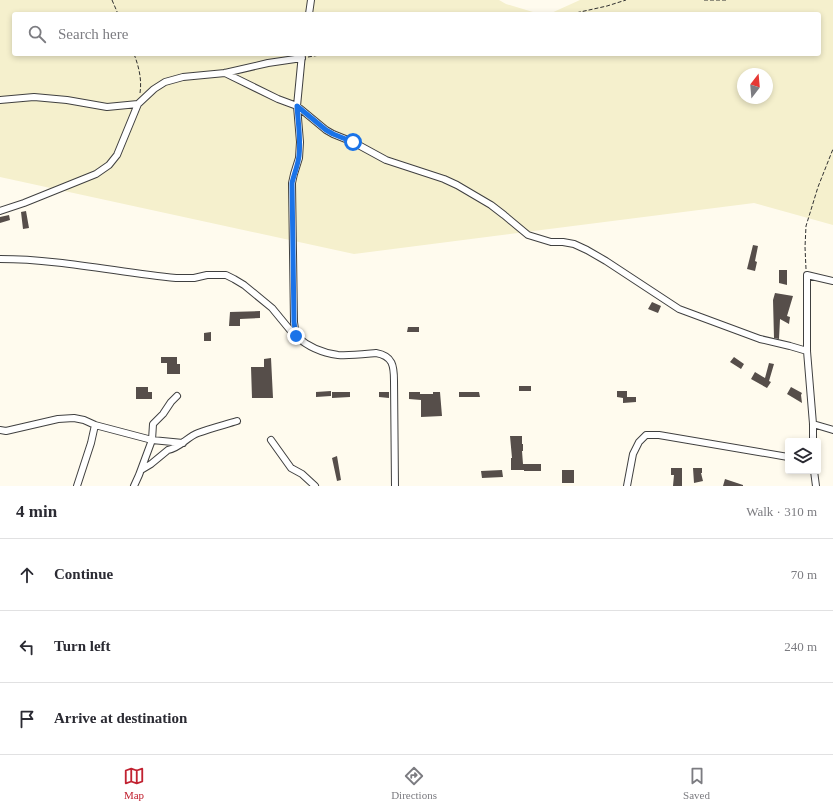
<!DOCTYPE html>
<meta charset="utf-8">
<style>
body{margin:0;font-family:Georgia,serif;background:#f7f7f7;color:#2b2b33}
.controls{position:absolute;right:12px;bottom:12px;display:grid;overflow:hidden;border-radius:4px;box-shadow:0 2px 6px #0003}
.controls button{width:36px;height:36px;display:grid;place-items:center;padding:0;border:0;border-bottom:1px solid #e1e1e2;background:#fff;color:#2b2b33;font:20px sans-serif}
.compass{position:absolute;left:737px;top:68px;width:36px;height:36px;border-radius:50%;background:#fff;box-shadow:0 2px 6px #0003;rotate:16deg}
.stop{position:absolute;width:12px;height:12px;margin:-9px;border:3px solid #1a73e8;border-radius:50%;background:#fff}
.stop.end{background:#1a73e8;border-color:#fff;box-shadow:0 1px 4px #0008}
.list{margin:0;padding:0;list-style:none}
h2{display:flex;justify-content:space-between;align-items:center;height:52px;margin:0;padding:0 16px;font-size:17px}
h2 small{font-size:13px;font-weight:400;color:#7c7c81}
.list li{display:grid;grid-template-columns:26px 1fr auto;gap:12px;align-items:center;box-sizing:border-box;height:72px;padding:0 16px;border-top:1px solid #e1e1e2}
.list b{display:block;font-size:15px;white-space:nowrap}
.list em{font-size:13px;font-style:normal;color:#7c7c81}
.icon{flex:none;width:22px;height:22px;fill:none;stroke:currentColor;stroke-width:2;stroke-linecap:round;stroke-linejoin:round}
.map{position:relative;flex:none;width:833px;height:486px;overflow:hidden}
.search{position:absolute;background:#fff;box-shadow:0 2px 6px #0003;left:12px;right:12px;top:12px;height:44px;display:flex;align-items:center;gap:10px;box-sizing:border-box;padding:0 14px;border-radius:4px;color:#7c7c81;font-size:15px}
.sheet{height:268px;background:#fff}
nav{display:flex;justify-content:space-around;align-items:center;box-sizing:border-box;height:56px;border-top:1px solid #e1e1e2;background:#fff;font-size:11px;color:#7c7c81}
nav a{display:grid;justify-items:center;gap:2px}
nav .on{color:#c12231}
.map>svg:first-child{display:block}
.farmland{fill:#f5f0cd;fill-rule:evenodd}
.building{fill:#564e4a}
.lines{fill:none;stroke-linecap:round;stroke-linejoin:round}
.street-casing{stroke:#404040;stroke-width:8}
.path{stroke:#2f2f2f;stroke-width:1;stroke-dasharray:4 2;stroke-linecap:butt}
.street{stroke:#fff;stroke-width:6}
.route{stroke:#1a73e8;stroke-width:5}
</style>
<div class="map">
<svg width="833" height="486" viewBox="0 0 833 486">
<rect width="100%" height="100%" fill="#fffbee"/>
<path class="farmland" d="M0,0h499l7,4 27,8 16,2 31,-14h253v225l-79,-22 -400,51 -354,-77zM14,14h805v40h-805zM743,74h24v24h-24z"/>
<path class="building" d="M26,211l3,17 -6,1 -2,-17z
M9,215l1,5 -10,3v-6z
M753,245l5,1 -3,15 2,1 -2,9 -8,-2z
M779,270h8v15l-8,-2z
M775,293l18,3 -6,20 3,1 -1,7 -9,-5 -1,20 -5,-1 -1,-38z
M652,302l9,4 -3,7 -10,-4z
M260,311v7l-20,1v7h-11l1,-14z
M408,327h11v5h-12z
M211,332v9h-7v-8z
M161,357h16v7h3v10h-13v-11h-6z
M734,357l10,7 -3,5 -11,-7z
M271,358l2,40h-21l-1,-31h13v-8z
M769,363l5,1 -5,17 2,1 -4,6 -16,-9 4,-7 10,6z
M519,386h12v5h-12z
M136,387h12v5h4v7h-16z
M791,387l11,6 -1,2 1,8 -15,-9z
M331,391v5l-15,1v-5z
M617,391h10v6h9v5l-13,1v-5l-6,-1z
M332,392h18v5l-18,1z
M379,392h10v6l-10,-1z
M409,392h11v2h13v-2h7l2,24 -21,1v-17l-12,-1z
M459,392h20l1,5h-21z
M510,436h12v8h1v7h-1l1,13h18v7h-17v-1h-13v-12h1z
M337,456l4,24 -4,1 -5,-23z
M671,468h11v18h-9l1,-11h-3z
M693,468h9v5h-1l2,8 -9,2z
M502,470l1,7 -21,1 -1,-7z
M562,470h12v13h-12z
M725,479l18,6v1h-20z"/>
<g class="lines">
<defs>
<path id="street" d="M309,14l2,-14
M302,54l-5,52 3,36 -1,16 -5,16 -2,9 2,139 2,14c11,10 27,17 42,19 10,1 27,-1 38,-2 17,3 18,13 18,28l1,105
M225,73l53,26 19,7 29,24 7,4 20,8 33,18 58,19 13,6 34,20 13,10 24,20 23,7h12l11,2 13,6 19,11 73,48 81,30 30,7 17,5
M0,100l34,-3 33,3 40,7 31,-3
M0,211l24,-8 72,-29 13,-9 8,-10 21,-51 16,-15 11,-7 18,-5 42,-4 43,-10 34,-5
M0,259c59,0 117,13 176,19h18l13,-3h19l8,4 10,6 28,23 23,28
M813,424l20,6
M0,430l6,1 52,-12 16,-1 10,2 11,5 57,15 31,3
M271,440l20,28 11,6 13,12
M813,441v-17l-6,-73v-76l26,6
M141,470l10,-6 17,-14c12,-2 19,-13 30,-17 13,-5 26,-8 39,-12
M814,471l2,15
M77,486l14,-43 4,-18
M134,486l5,-11 13,-35 1,-16 10,-10 8,-12 6,-6
M627,486l6,-32 6,-12 7,-7h13l129,22"/>
</defs>
<use href="#street" class="street-casing"/>
<path class="path" d="M112,0l6,14
M704,0h23
M571,14l36,-8 19,-6
M134,54c5,13 8,26 6,39
M308,57l18,-3
M806,269l-1,-22 1,-21 12,-39 15,-38"/>
<use href="#street" class="street"/>
</g>
<g class="lines">
<path class="route" d="M296,336l-2,-14 -2,-139c2,-9 6,-18 7,-27 2,-17 -1,-34 -2,-50l29,24 7,4 20,8"/>
</g>
</svg>
<div class="controls">
<button><svg class="icon" aria-label="layers" viewBox="0 0 24 24"><path d="M12 4l9 5-9 5-9-5zM3 14l9 5 9-5"/></svg></button>
</div>
<svg class="compass" viewBox="-18 -18 36 36"><path d="M0-13l5 13h-10z" fill="#e53935"/><path d="M0 13l5-13h-10z" fill="#7c7c81"/></svg>
<div class="stop" style="left:353px;top:142px"></div>
<div class="stop end" style="left:296px;top:336px"></div>
<div class="search"><svg class="icon" aria-label="search" viewBox="0 0 24 24"><circle cx="10" cy="10" r="6"/><path d="M15 15l6 6"/></svg>Search here</div>
</div>
<section class="sheet">
<h2>4 min<small>Walk · 310 m</small></h2>
<ul class="list">
<li><svg class="icon" aria-label="ahead" viewBox="0 0 24 24"><path d="M12 20V5M6 11l6-6 6 6"/></svg><div><b>Continue</b></div><em>70 m</em></li>
<li><svg class="icon" aria-label="left" viewBox="0 0 24 24"><path d="M17 20v-9H6M10 6l-5 5 5 5"/></svg><div><b>Turn left</b></div><em>240 m</em></li>
<li><svg class="icon" aria-label="arrive" viewBox="0 0 24 24"><path d="M6 21V4h12l-3 4 3 4H6"/></svg><div><b>Arrive at destination</b></div></li>
</ul>
</section>
<nav>
<a class="on"><svg class="icon" aria-label="map" viewBox="0 0 24 24"><path d="M3 6l6-2 6 2 6-2v14l-6 2-6-2-6 2zM9 4v14M15 6v14"/></svg>Map</a>
<a><svg class="icon" aria-label="directions" viewBox="0 0 24 24"><path d="M12 3l9 9-9 9-9-9zM9 14v-3h6M13 9l2 2-2 2"/></svg>Directions</a>
<a><svg class="icon" aria-label="saved" viewBox="0 0 24 24"><path d="M7 4h10v16l-5-4-5 4z"/></svg>Saved</a>
</nav>
